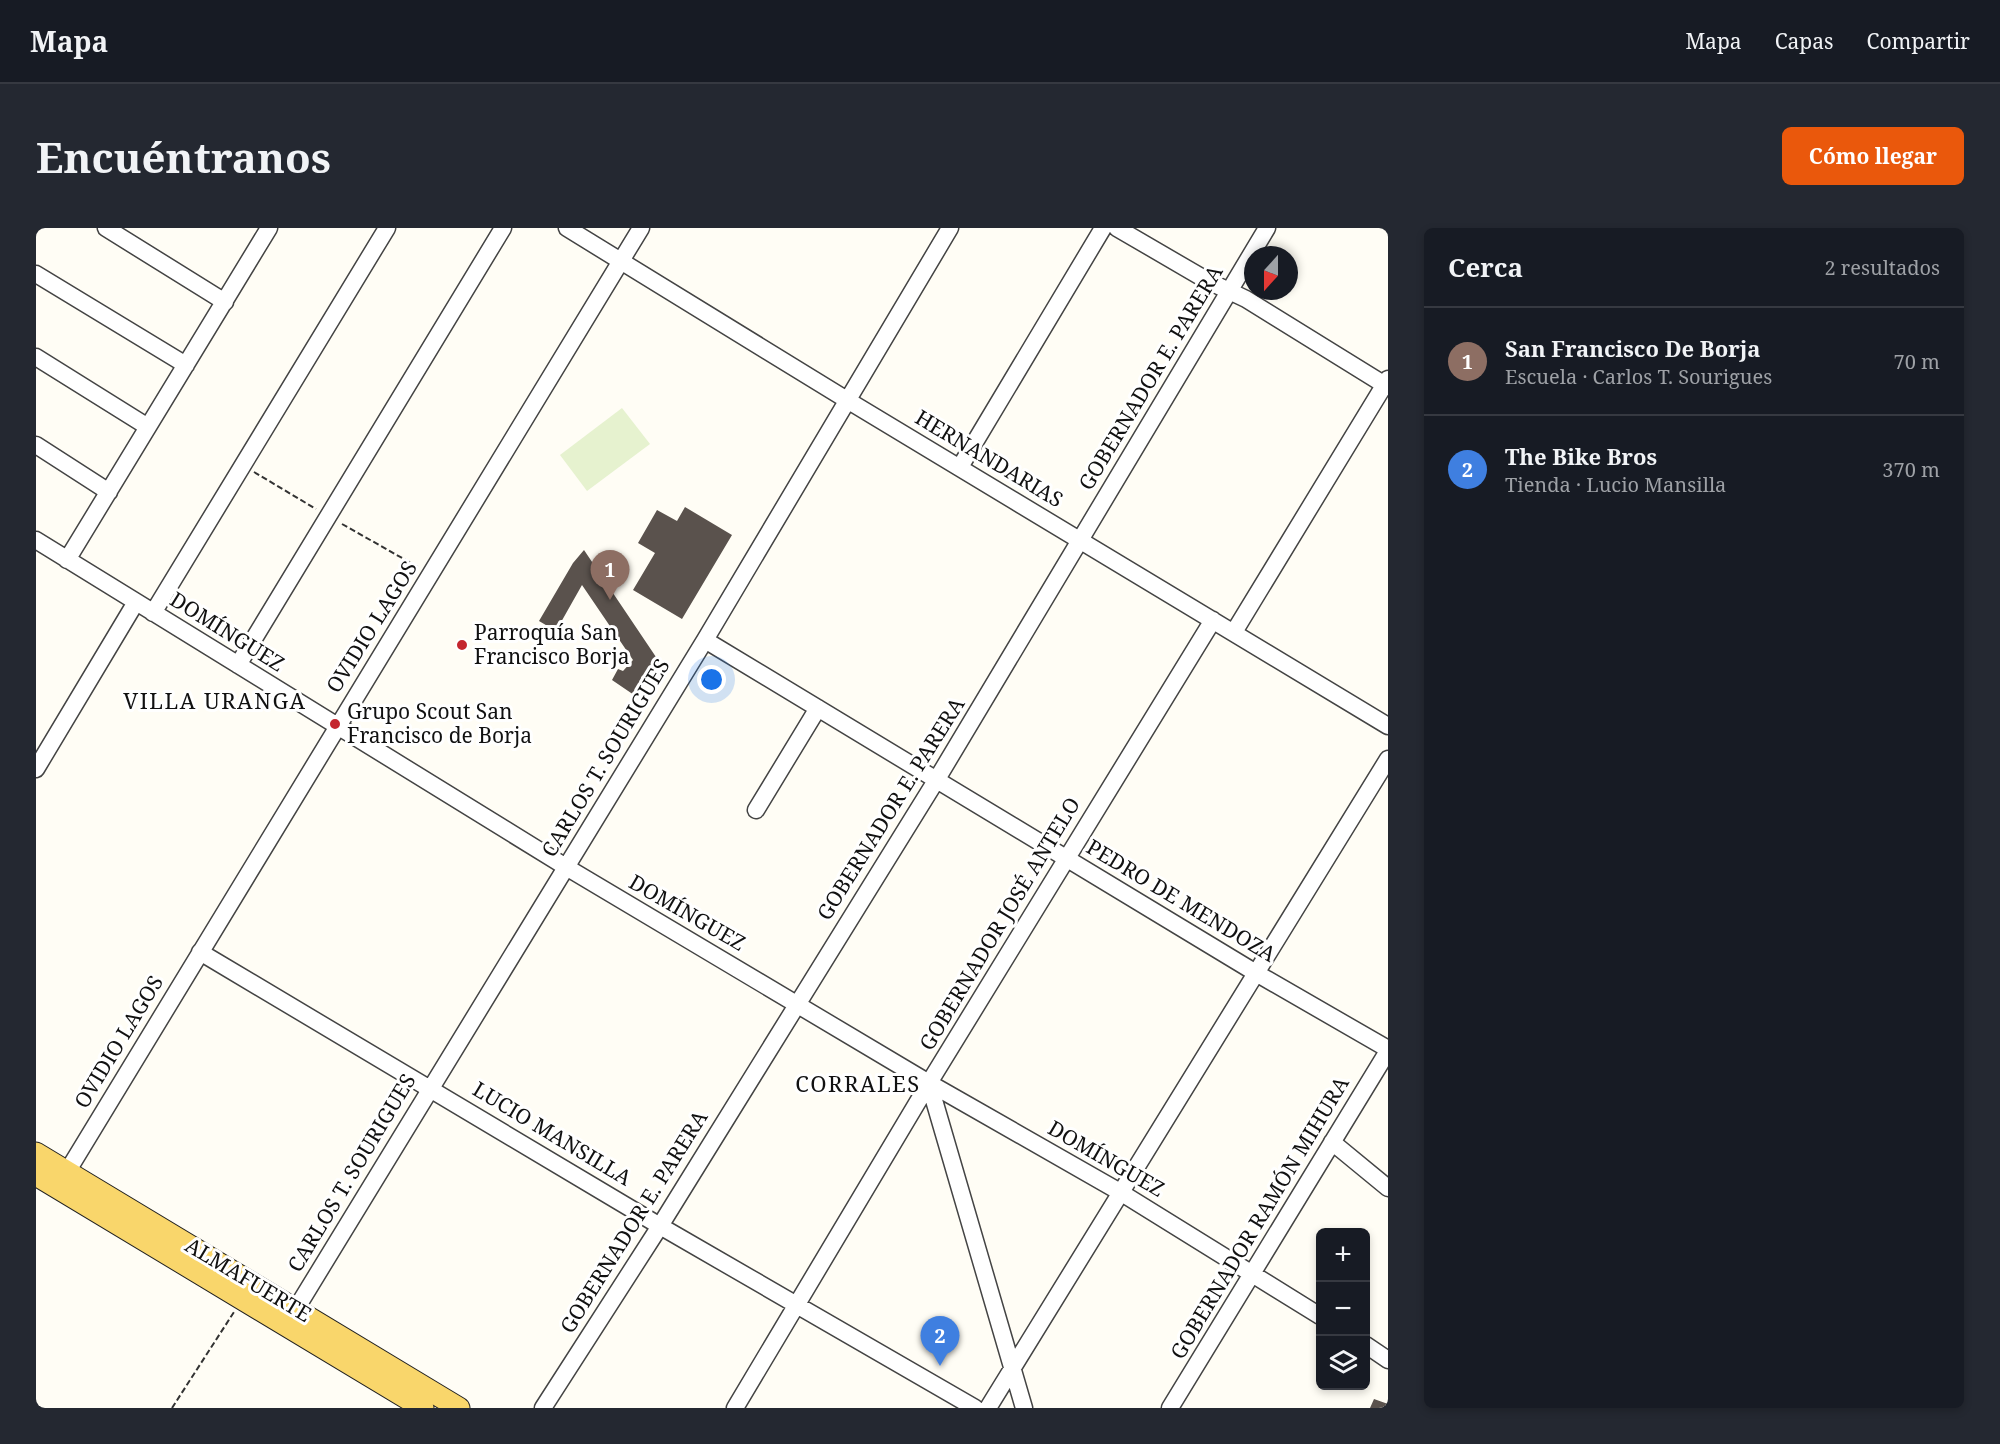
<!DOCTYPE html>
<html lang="es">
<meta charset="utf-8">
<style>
body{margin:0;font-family:"Noto Serif",serif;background:#242831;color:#f1f3f6}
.controls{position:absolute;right:18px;bottom:18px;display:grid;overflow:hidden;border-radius:9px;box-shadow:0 3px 9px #0003}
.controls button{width:54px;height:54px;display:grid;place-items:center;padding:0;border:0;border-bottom:2px solid #363941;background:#171b24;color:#f1f3f6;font:30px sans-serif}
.compass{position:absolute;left:1208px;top:18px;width:54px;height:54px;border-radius:50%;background:#171b24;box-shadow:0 3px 9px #0003;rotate:201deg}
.you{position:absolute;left:676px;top:452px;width:21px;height:21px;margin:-15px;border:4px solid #fff;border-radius:50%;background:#1a73e8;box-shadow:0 0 0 9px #1a73e833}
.badge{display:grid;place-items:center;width:39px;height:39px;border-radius:50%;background:#ea580c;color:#fff;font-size:20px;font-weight:700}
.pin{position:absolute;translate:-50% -50px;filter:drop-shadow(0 2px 3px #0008)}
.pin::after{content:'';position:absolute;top:32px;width:21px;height:18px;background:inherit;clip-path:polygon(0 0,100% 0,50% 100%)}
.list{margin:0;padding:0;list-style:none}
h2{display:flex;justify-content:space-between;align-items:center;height:78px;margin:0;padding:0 24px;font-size:26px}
h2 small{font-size:20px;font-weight:400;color:#9ea1a6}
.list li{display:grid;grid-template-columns:39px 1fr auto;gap:18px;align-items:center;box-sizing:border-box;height:108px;padding:0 24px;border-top:2px solid #363941}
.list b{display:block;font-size:22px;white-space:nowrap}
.list p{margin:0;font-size:20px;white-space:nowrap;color:#9ea1a6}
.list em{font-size:20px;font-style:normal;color:#9ea1a6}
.icon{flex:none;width:33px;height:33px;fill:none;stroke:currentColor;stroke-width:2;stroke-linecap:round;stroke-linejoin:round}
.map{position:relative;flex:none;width:1352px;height:1180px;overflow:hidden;border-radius:9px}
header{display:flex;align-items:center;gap:36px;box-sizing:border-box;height:84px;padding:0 30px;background:#171b24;border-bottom:2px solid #363941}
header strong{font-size:28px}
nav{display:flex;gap:33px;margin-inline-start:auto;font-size:21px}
.intro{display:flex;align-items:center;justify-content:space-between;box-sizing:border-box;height:144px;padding:0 36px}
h1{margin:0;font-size:42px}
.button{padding:15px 27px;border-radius:9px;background:#ea580c;color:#fff;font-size:21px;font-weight:700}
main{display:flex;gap:36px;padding:0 36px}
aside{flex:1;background:#171b24;border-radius:9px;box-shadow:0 3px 9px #0003}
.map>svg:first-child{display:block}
.pitch{fill:#e6f2cf}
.building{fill:#5a524d}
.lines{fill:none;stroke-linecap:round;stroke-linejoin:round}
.minor-casing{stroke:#444;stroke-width:19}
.major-casing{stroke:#222;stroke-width:23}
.path{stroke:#333;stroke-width:2;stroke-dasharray:6 3;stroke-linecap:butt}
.minor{stroke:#fff;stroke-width:16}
.major{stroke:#f9d66b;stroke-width:21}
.poi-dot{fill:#c4262e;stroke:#fff;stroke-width:2}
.labels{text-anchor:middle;stroke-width:6;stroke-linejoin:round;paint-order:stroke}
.street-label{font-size:21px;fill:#111;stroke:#fff}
.poi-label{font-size:21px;fill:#111;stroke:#fff;text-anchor:start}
.neighbourhood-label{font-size:22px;letter-spacing:1.5px;fill:#111;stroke:#fff}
</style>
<header>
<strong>Mapa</strong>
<nav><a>Mapa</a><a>Capas</a><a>Compartir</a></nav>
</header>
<div class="intro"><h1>Encuéntranos</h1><a class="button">Cómo llegar</a></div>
<main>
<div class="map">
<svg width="1352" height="1180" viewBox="0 0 1352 1180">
<rect width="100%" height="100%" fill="#fffdf5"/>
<path class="pitch" d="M586,180l28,36 -63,47 -27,-36z"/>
<path class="building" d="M649,279l47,28 -50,84 -49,-29 22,-37 -17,-10 19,-33 20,11z
M548,322l72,107 -2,10 -13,10 1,7 -8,11 -22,-15 6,-11 5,2 10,-11 -51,-75 -26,46 -17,-10 34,-58z
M1338,1171l14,5v4h-18z"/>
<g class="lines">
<defs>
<path id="minor" d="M70,0l119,74
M531,0l280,172 541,326
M1081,0l91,53 38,18 142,88
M0,46l150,91
M0,129l112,70
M0,217l73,47
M924,239l143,-239
M0,312l530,327 363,216 191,109 200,124
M31,332l202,-332
M117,385l234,-385
M1198,404l154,-253
M669,412l551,333 132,76
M202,437l265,-437
M0,541l100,-167
M720,582l62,-102
M164,724l460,274 315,182
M893,855l95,325
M1296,914l56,46
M31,944l574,-944
M260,1081l409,-669 245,-412
M1330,1117l22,15
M507,1180l117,-182 277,-447 330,-551
M699,1180l194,-325 284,-463
M952,1180l400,-649
M1134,1180l218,-357"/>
<path id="major" d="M0,925l423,255
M0,947l387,233"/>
</defs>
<use href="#minor" class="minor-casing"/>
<use href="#major" class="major-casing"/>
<path class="path" d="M218,244l62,37
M306,296l76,43
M136,1180l62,-96"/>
<use href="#minor" class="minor"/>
<use href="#major" class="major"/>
</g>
<g class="poi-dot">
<circle cx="426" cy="417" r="6"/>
<circle cx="299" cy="496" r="6"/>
</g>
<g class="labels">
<g class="street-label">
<text transform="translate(1115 150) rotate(-59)" y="7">GOBERNADOR E. PARERA</text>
<text transform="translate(953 231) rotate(31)" y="7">HERNANDARIAS</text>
<text transform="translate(336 399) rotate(-58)" y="7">OVIDIO LAGOS</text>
<text transform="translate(191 404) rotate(32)" y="7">DOMÍNGUEZ</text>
<text transform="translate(570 530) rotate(-59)" y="7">CARLOS T. SOURIGUES</text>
<text transform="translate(855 581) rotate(-58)" y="7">GOBERNADOR E. PARERA</text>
<text transform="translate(1145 673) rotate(31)" y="7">PEDRO DE MENDOZA</text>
<text transform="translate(651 685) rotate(30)" y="7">DOMÍNGUEZ</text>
<text transform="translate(964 696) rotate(-59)" y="7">GOBERNADOR JOSÉ ANTELO</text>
<text transform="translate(83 814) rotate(-59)" y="7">OVIDIO LAGOS</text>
<text transform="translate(516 906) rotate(31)" y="7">LUCIO MANSILLA</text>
<text transform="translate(1070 931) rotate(30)" y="7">DOMÍNGUEZ</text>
<text transform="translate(316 945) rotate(-59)" y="7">CARLOS T. SOURIGUES</text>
<text transform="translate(1224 990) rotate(-59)" y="7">GOBERNADOR RAMÓN MIHURA</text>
<text transform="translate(598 994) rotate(-58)" y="7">GOBERNADOR E. PARERA</text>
<text transform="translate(212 1052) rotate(31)" y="7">ALMAFUERTE</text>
</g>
<g class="poi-label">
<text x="438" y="412">Parroquía San<tspan x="438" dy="24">Francisco Borja</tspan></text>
<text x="311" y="491">Grupo Scout San<tspan x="311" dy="24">Francisco de Borja</tspan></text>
</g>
<g class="neighbourhood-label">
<text x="179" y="481">VILLA URANGA</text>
<text x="822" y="864">CORRALES</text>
</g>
</g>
</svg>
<div class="controls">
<button>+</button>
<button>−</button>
<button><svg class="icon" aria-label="layers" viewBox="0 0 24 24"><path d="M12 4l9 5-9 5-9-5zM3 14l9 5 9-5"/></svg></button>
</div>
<svg class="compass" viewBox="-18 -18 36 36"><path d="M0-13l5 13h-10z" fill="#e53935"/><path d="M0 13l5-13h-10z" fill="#9ea1a6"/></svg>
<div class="you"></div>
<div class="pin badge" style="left:574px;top:372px;background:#8d6e63">1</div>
<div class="pin badge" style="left:904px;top:1138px;background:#3f7fe0">2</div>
</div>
<aside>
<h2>Cerca<small>2 resultados</small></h2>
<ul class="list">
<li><span class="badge" style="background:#8d6e63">1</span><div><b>San Francisco De Borja</b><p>Escuela · Carlos T. Sourigues</p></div><em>70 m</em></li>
<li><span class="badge" style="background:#3f7fe0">2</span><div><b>The Bike Bros</b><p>Tienda · Lucio Mansilla</p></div><em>370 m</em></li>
</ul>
</aside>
</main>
